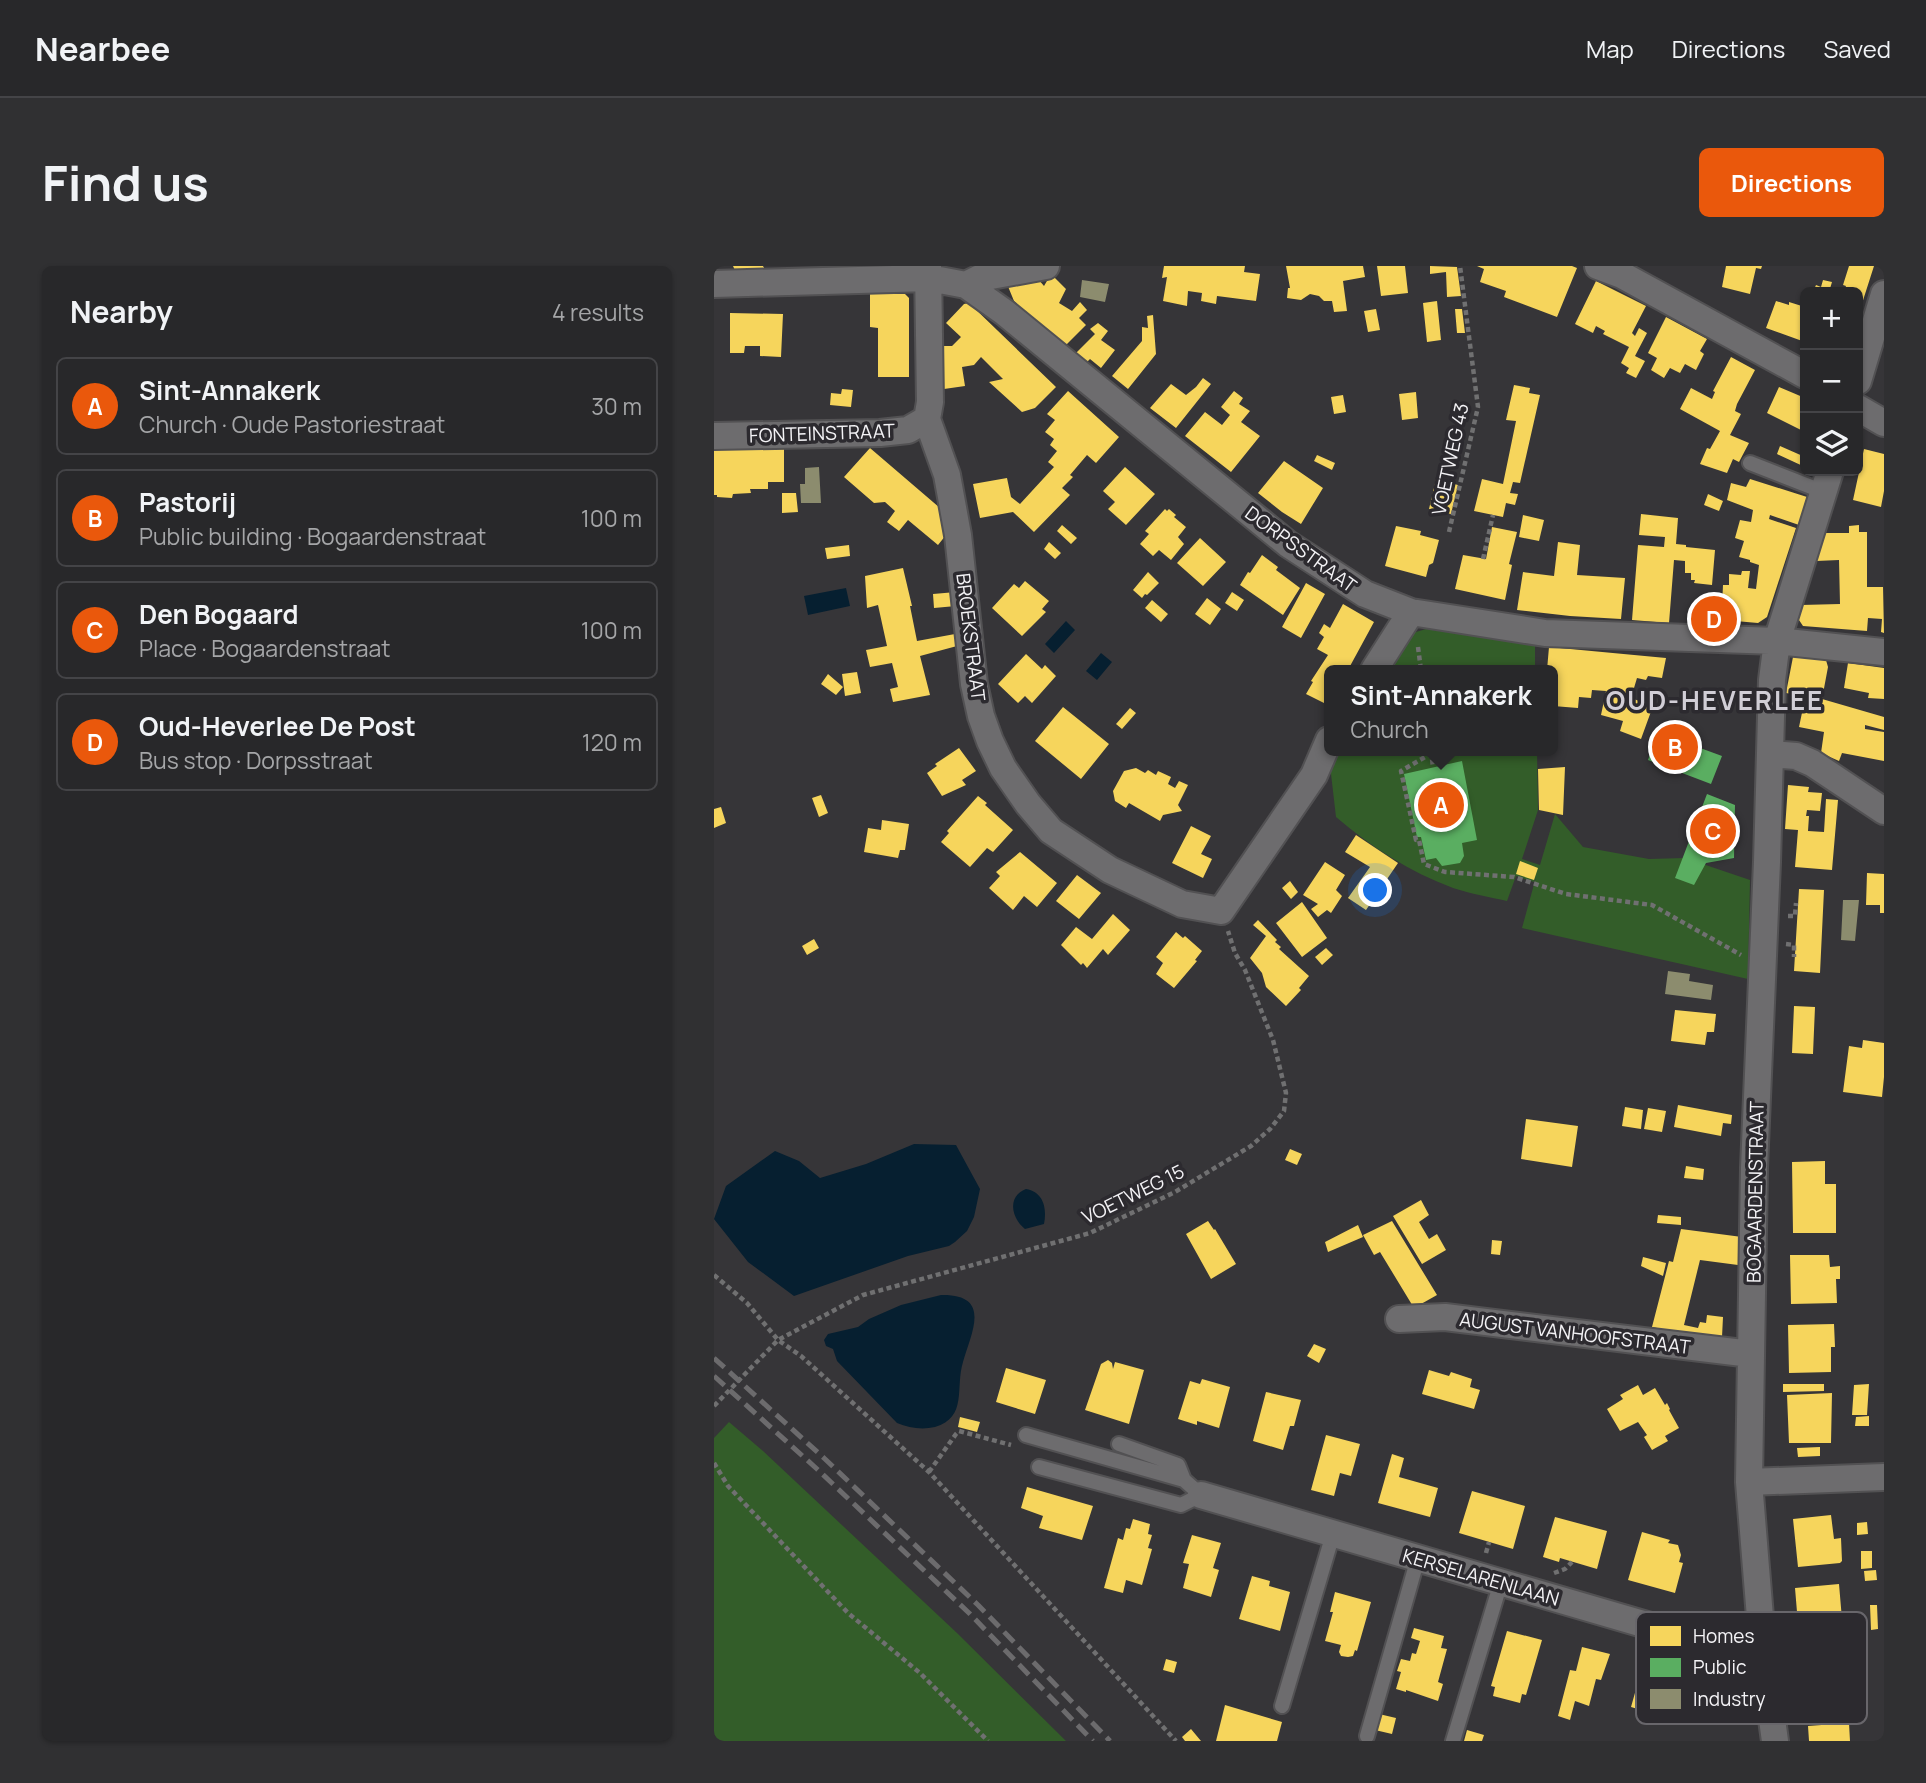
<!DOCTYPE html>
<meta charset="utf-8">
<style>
body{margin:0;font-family:Manrope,sans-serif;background:#303032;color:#f1f3f6}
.controls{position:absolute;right:21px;top:21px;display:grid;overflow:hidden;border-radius:10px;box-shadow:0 2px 5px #0004}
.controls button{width:63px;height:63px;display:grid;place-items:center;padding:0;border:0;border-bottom:2px solid #444447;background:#28282a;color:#f1f3f6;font:35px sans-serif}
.you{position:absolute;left:662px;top:625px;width:24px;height:24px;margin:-18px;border:5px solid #fff;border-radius:50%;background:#1a73e8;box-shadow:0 0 0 10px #1a73e833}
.badge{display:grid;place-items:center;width:46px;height:46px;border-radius:50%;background:#ea580c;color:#fff;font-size:23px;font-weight:700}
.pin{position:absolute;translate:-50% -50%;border:4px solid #fff;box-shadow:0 2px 7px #0006}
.popup{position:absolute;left:610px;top:399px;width:234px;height:91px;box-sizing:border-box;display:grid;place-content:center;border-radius:10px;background:#28282a;filter:drop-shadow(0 2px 5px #0005);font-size:23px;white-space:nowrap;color:#a5a6a8}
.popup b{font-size:26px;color:#f1f3f6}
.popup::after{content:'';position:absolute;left:50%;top:100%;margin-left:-14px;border:14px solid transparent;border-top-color:#28282a}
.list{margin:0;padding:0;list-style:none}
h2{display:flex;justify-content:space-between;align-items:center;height:91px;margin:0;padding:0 28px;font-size:30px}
h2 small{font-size:23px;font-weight:400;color:#a5a6a8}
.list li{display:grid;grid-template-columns:46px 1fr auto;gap:21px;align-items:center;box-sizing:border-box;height:98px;margin:0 14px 14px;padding:0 14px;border:2px solid #444447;border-radius:10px}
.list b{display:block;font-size:26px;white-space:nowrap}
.list p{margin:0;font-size:23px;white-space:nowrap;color:#a5a6a8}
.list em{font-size:23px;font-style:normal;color:#a5a6a8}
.icon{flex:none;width:38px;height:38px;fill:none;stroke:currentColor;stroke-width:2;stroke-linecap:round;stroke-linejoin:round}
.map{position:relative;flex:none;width:1170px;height:1475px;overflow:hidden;border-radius:10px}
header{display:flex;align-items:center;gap:42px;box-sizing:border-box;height:98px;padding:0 35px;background:#28282a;border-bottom:2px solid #444447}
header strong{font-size:33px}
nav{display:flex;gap:38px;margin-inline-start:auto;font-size:24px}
.intro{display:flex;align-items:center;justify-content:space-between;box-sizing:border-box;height:168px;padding:0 42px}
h1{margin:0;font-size:49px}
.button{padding:18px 32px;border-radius:10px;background:#ea580c;color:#fff;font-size:24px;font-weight:700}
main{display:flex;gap:42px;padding:0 42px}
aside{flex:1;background:#28282a;border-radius:10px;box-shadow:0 2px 5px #0004}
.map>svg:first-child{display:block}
.green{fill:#335d29}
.water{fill:#061f30}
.homes{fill:#f6d55c}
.public{fill:#5aae61}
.industry{fill:#8c8c6e}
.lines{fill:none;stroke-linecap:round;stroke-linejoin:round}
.lane-casing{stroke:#525153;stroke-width:18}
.street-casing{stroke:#525153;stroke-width:30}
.path{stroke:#707071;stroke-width:4.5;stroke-dasharray:5 3.5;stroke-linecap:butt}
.lane{stroke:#6d6c6e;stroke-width:14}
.street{stroke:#6d6c6e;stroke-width:26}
.rail{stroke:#6c6b6d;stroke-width:5;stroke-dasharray:14 7;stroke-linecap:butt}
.labels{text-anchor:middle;stroke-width:7;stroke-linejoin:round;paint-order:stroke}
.street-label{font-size:19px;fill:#f4f3f6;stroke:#2c2a2f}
.district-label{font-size:26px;font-weight:bold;letter-spacing:2px;fill:#d1ced6;stroke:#2c2a2f}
.key{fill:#2c2a2f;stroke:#68666b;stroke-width:2}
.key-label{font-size:19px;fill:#f4f3f6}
</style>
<header>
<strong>Nearbee</strong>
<nav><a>Map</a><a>Directions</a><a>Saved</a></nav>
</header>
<div class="intro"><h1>Find us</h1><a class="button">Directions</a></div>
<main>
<aside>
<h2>Nearby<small>4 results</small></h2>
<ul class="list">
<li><span class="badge">A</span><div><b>Sint-Annakerk</b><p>Church · Oude Pastoriestraat</p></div><em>30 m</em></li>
<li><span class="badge">B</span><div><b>Pastorij</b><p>Public building · Bogaardenstraat</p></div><em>100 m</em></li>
<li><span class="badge">C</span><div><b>Den Bogaard</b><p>Place · Bogaardenstraat</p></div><em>100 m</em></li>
<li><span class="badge">D</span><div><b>Oud-Heverlee De Post</b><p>Bus stop · Dorpsstraat</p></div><em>120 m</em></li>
</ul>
</aside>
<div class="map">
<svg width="1170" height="1475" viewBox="0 0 1170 1475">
<rect width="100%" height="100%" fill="#363538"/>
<path class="green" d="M712,363l109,16v25h-154l25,-35z
M614,482l1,3h208l1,59 -16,49 18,6 15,-51 28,33 66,12 36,-1 65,22 -2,99 -226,-51 14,-51 -2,5 -18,-6 -9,25c-17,-4 -36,-7 -54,-13 -43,-16 -82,-41 -117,-71z
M15,1156l34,29 194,182 109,108h-352v-303z"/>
<path class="water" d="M132,322l4,18 -42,9 -4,-19z
M352,355l9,9 -21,23 -9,-9z
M387,387l11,9 -15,18 -11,-9z
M200,878l42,1 24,44 -6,28 -7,14 -12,11 -6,4 -41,10 -114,40 -46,-34 -34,-43 12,-33 49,-35 24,10 21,17 46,-14z
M312,923c18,3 21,20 18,35l-19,5c-14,-11 -18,-33 1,-40z
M227,1029c52,-1 30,38 22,67 -8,26 5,55 -28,65 -13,3 -26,1 -38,-4l-60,-62 -4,-12 -7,-3 -2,-6 4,-6 30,-7 11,-8 32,-14z"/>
<path class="homes" d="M19,0h30l1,2 -26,9z
M450,0h81l-1,6 16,2 -4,27 -39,-5 -1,8 -15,-3 1,-8 -14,-2 -1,15 -24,-5 4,-24 -5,1z
M572,0h77l2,11 -22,4 4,30 -13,1 -2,-11h-8l-5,-5 -9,-2 -9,6 -14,-2 1,-10h2z
M663,0h28l3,27 -27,3z
M716,0l27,1 4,29 -14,1 -1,-25 -16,2z
M763,0h95l5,2 -20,49 -53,-20 2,-6 -26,-9 4,-13z
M1012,0h36l-1,3 -5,-1 -6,26 -28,-7z
M1135,0h25l-16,50v-24h-14l2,-6 -3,-1z
M337,8l15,15 -7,14 13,8 8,-9 7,8 -8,8 7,7 -23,23 -49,-47 -7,-17 24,-6 3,4 4,-3 6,7z
M1109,14l9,2 -3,10h-16l3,-7 5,2z
M882,15l50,25 -14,27 3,3 4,-8 8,5 -12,23 10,5 -9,17 -10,-5 3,-5 -8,-5 8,-16 -26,-13 2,-3 -9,-5 -3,7 -18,-9z
M156,28h35l4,4v79h-31v-49l-8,-1z
M723,35l4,39 -14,2 -4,-39z
M1062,35l13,4v-3l16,5v35l-39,-14z
M255,37l87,84 -21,21 -13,4 -33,-30 14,-3 -22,-22 -7,8 -12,2 3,19 -21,3 -1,-43h9l9,-9 -15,-14 18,-19z
M662,43l4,21 -12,2 -4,-21z
M741,43h7l3,24h-8z
M16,47l53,1 -2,43 -21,-1v-10h-15l-1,7h-14z
M439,49l3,39 -28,35 -16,-13 30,-35v-14l6,1 -1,-12z
M952,51l41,22 -7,12 4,3 -8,16 -11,-6 -5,9 -10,-5 -6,10 -13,-8 6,-12 -9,-5z
M384,57l10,8 -7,9 14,10 -14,18 -11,-9 -4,4 -11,-9 20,-20 -5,-5z
M1017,91l24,13 -18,34 -2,7 6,3 -11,21 19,8 -10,19 -6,-3 -6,14 -27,-9 7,-16 3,1 10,-18 -40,-22 11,-21 21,11 3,-7 -2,-1z
M489,112l8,6 -35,44 -26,-20 21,-24 15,11 10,-8z
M800,119l16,3 -1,5 11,2 -20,88 -7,-1 -3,11 8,1 -3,11 -9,-2 -3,14 -29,-6 8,-32 21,5 13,-63 -10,-1z
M1065,121l26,11v34l-38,-19z
M128,123l11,1 -2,17 -21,-2 1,-12 10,1z
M354,125l51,46 -23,26 -9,-8 -17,20 3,2 -11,11 8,7 -36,37 -21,-20 -33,6 -7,-34 34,-6 4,19 9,7 34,-37 -6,-5 9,-11 -7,-6 4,-6 -9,-7 10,-12 -8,-6z
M520,125l9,7 -4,6 11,7 -9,11 19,14 -29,36 -46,-36 20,-24 17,13 8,-10 -9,-8z
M702,126l2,26 -16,2 -3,-26z
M629,129l3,17 -12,2 -3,-17z
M1066,180l25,11v10l-28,-13z
M156,182l77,66 3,16 -12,15 -30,-25 -9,11 -12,-9 8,-11 -10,-9 -11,1 -30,-26z
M70,183v33h-16v7h-18l1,4 -18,1 -1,4 -15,-1v-2h-3v-45z
M1150,183l20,5v37l-3,16 -28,-7z
M603,189l18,8 -3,7 -18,-9z
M570,195l39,27 -22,36 -19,-12 -24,-19z
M411,201l30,27 -29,31 -18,-16 7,-7 -12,-11z
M722,213l22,6 -7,29 -22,-5z
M1036,213l57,18 -8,28 -29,-10 -1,4 27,9 -29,89 -9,6 -34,-3 2,-14h-4l1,-21h6v-11l12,1 1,-4h8l-2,17 8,1 3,-24 -9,-3v-2l-11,-3 5,-16 -9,-3 5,-18 11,2 2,-12 -26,-10 4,-17 15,4z
M68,227h14l2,19 -16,1z
M994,228l15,7 -4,10 -15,-6z
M451,243l2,2 2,-2 7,6 -2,2 12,10 -8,10 6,7 -13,16 -12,-10 -6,6 -13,-12 9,-10 -4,-3z
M927,248l37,4 -2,26 10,1v2l29,3 -3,35 -18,-2 1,-3h-4v-7h-6v-12l-11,-1 -5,63 -37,-3 6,-75 26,2 1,-10 -26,-2z
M809,249l21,5 -5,21 -20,-4z
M348,259l15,13 -6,6 -14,-13z
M1145,259v7h8v55h16l1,46 -3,-1 1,-13 -14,-1 -1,13 -64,-5 -6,-9 4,-12 39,-1 -1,-44 -23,1 9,-28h24v-7z
M682,260l25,5 -1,4 19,5 -6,23 -4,2 -3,12 -41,-11z
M778,261l25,5 -8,32 3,1 -7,35 -50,-11 8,-34 23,4z
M486,272l26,24 -23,24 -26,-23z
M335,276l12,11 -6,6 -11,-10z
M844,276l22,3 -3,30 48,3 -4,41 -51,-3 -53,-6 6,-38 31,4z
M135,279l1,11 -23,3 -2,-11z
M548,289l16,12 -2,3 24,18 -17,27 -43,-30 8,-13 2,1z
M189,302l9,38h-2l7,35 38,-7 2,12 -37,10 10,39 -37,7 -3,-13 8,-2 -6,-24 -22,4 -4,-17 21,-4 -9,-41 -11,3 -2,-32z
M434,306l11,11 -12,12 -2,-1 -3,4 -9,-8z
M311,315l24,20 -7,8 4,3 -24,24 -30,-28 22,-24 5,4z
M592,317l19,11 -24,44 -19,-11z
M242,326v14l-22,2 -1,-14z
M518,326l12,8 -7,11 -12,-8z
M493,332l14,11 -11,16 -15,-11z
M438,334l16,14 -7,8 -16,-14z
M629,338l31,18 -25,46 -2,-2 -2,4h-16v29l-3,5 -20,-10 7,-12 -2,-1 17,-26 -11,-6 7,-12 -5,-4 5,-9 6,4z
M835,381l117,11 -4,20 -14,-2 -2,4 -9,-2 -6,20 22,8 -12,33 -21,-8 3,-10 -22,-6 5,-24 -14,-1 -1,8 -12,-1 -1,11 -25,-2v-36h-6z
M312,388l16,15 3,-4 11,11 -24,27 -7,-7 -7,7 -20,-19z
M1079,391l33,3 2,7 -6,32 62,18v13l-19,-5v4l19,3v29l-42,-8 -3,8 -18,-8 3,-21 -25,-5 4,-19h3l2,-11 -22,-4z
M1134,397l36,5v31l-16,-1 1,-5 -25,-5z
M143,406l4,21 -16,3 -3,-22z
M114,408l15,13 -7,8 -15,-11z
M349,441l46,37 -28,35 -46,-38z
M416,442l6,5 -14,16 -6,-5z
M245,482l17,23 -14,9 4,5 -24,11 -15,-23 10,-7 -2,-2z
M851,501l-2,48 -24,-5 -1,-41z
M422,502l9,5 3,-3 8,5 2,-4 13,6 -3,7 7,4 4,-7 9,4 -10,20 4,6 -19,4 -3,6 -31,-18 -3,5 -11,-7 -2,-10 11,-20z
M1074,519l21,2 -1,5 14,1 -2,18 -13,-1 -1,6h3l-1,15 16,1 2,-33 12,1 -6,70 -37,-3 3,-37 -13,-1z
M107,529l7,18 -9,4 -7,-19z
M264,530l9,7 -2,2 28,25 -20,22 -6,-4 -17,19 -29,-25 8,-9 -2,-2z
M7,541l5,16 -12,5v-19z
M168,554l27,4 -4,26h-5l-2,8 -34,-6 4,-24 13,2z
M477,560l20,10 -10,18 11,5 -9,19 -31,-15z
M642,569l42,28 -32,47 -18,-12 22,-31 -25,-15z
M306,586l37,31 -20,24 -13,-11 -11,14 -24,-22 11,-12 -4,-4z
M806,595l18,7 -4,12 -18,-6z
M611,596l20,13 -9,15 6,6 -11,17 -4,-3 -9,7 -7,-8 7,-5 -15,-9z
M1153,607l17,1v39h-4v-8h-14z
M363,609l24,18 -22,26 -23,-18z
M576,615l8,11 -7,7 -9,-11z
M1085,623l25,1 -4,83 -26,-2z
M588,636l25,36 -25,19 -26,-34z
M399,648l17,16 -22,25 -5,-6 -16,19 -4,-5 -2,2 -20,-20 15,-18 16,12z
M544,654l19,20 -2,2 6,5 -2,2 30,27 -10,12 2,2 -15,16 -20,-19 -4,-14 -12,-15 16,-22 -13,-11z
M462,666l7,6 2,-2 17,15 -7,9 2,1 -23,27 -18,-14 7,-11 -7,-6z
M100,673l5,9 -12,7 -5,-9z
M612,682l7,7 -11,10 -7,-8z
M1080,740l21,1 -2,47 -21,-1z
M961,744l41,4 -2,18h-7l-2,13 -34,-4z
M1149,774l21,3v34l-2,20 -39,-5 6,-46 13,2z
M964,839l54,10 -1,9 -8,-1 -2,13 -47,-9z
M911,841l18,3 -2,19 -19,-3z
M934,842l18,3 -4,21 -18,-3z
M812,853l52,7 -6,41 -51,-8z
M576,883l12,5 -5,11 -12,-5z
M1111,895v23h11v49h-43l-1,-71z
M972,900l18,3 -1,11 -19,-2z
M707,934l8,15 -10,7 10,17 8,-5 9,16 -24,14 -29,-48z
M944,949l23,2v8l-24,-2z
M494,955l6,9 1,-1 21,35 -25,15 -25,-45z
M678,955l45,74 -23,13 -34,-56 -6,3 -11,-20z
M644,959l5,12 -35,15 -3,-10z
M967,963l61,8 -4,28 -38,-5 -16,65 14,3 2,-6 6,1 1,-8 16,2 -1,20 -25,-1 -45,-9 17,-66 4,1z
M778,974l10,1 -2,14 -9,-1z
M1076,989h39l1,12 10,-1v13h-4l1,24 -46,1z
M929,991l23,6 -3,13 -22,-10z
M1120,1058l1,23h-4v25l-42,1 -1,-48z
M600,1078l12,5 -7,14 -12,-7z
M394,1094l4,3 1,6 2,-7 29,8 -15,54 -44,-14 16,-46z
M292,1102l40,12 -11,34 -39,-12z
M715,1104l20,6 2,-4 21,7 -2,8 10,3 -6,19 -52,-15z
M488,1113l28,8 -11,41 -22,-7v4l-19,-6 12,-38 10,3z
M1069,1118h41v7l-41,1z
M1155,1118l-2,31h-15l2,-30z
M924,1119l5,10 12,-7 10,17 2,-2 3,6 -1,1 10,18 -14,8 3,5 -16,9 -8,-13 3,-2 -9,-13 -18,9 -13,-22 16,-10 -3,-4z
M552,1126l35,8 -7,26h-4l-7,24 -30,-9z
M1118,1127l-1,50h-42l-2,-48z
M1155,1150v10h-14l1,-9z
M246,1151l20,5 -3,10 -19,-5z
M612,1169l34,9 -9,32 -11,-3 -6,23 -23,-6z
M1106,1181v9l-22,1 -1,-9z
M678,1188l12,4 -5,19 39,11 -8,29 -52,-14z
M313,1221l66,19 -11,34 -43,-12 4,-12 -22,-8z
M758,1225l53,15 -12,43 -54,-16z
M1117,1249l3,24 7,-1 1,23 -2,2 -42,4 -5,-48z
M841,1251l52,14 -10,38 -37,-11 -1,4 -16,-5z
M419,1253l17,5 -2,10 4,1 -4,13 4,1 -10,36 -16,-5 -3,13 -19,-5 14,-50 5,2 3,-12 4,1z
M1153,1256l1,12 -11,1v-12z
M928,1266l28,8 -2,3 10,2 3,10 -2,7 4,1 -8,30 -47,-13z
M478,1269l29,8 -8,25 6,2 -8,27 -28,-9 6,-24 -6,-1z
M1147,1285h11v17l-11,1z
M1162,1304l1,10 -12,1 -1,-10z
M538,1310l18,5 -1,5 21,6 -10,39 -41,-12z
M1125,1318l4,47 -44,5 -4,-48z
M621,1326l36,10 -14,49 -2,-1 -2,6 -5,1 -7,-1 -2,-4 2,-7 -16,-4 8,-29h-3z
M1156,1339h7l1,24 -7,1z
M700,1362l30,8 -3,12 6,1 -9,33 5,2 -5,17 -32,-11v2l-10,-3 5,-17 -4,-1 4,-12 9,2 2,-8 4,1 4,-13 -9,-3z
M793,1365l35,9 -16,55 -4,-1 -2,9 -27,-7 2,-9 -4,-1z
M868,1381l28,7 -9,26 -5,-1 -7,27 -14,-5 -5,19 -12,-4 12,-46 6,1z
M1133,1387l2,24 -7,1 4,4 1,16 -3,3 -40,3 -5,-47z
M952,1390l9,8v8l28,8 -6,21 -10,-2 -1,5 -13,8 -6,-2v3l-18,-6 -1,5 -17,-5 11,-39 26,8 1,-9 -5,-4z
M452,1393l11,3 -3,11 -11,-3z
M511,1439l57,17 -5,19h-61z
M665,1448l17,4 -4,16 -17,-4z
M1135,1457l1,18h-41l-1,-15z
M477,1463l10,12h-16l-3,-4z
M753,1464l17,5 -2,6h-18z"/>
<path class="public" d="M946,459l16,6 -3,7 49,18 -11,28 -63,-24z
M748,495l15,79 -15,3 2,13 -4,7 -18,3 -6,-8 -10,2 -5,-23h-4l-13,-63z
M993,528l28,11 -1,53 -28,5 -12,22 -19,-7z"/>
<path class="industry" d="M368,14l27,4 -4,18 -25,-5z
M105,201l2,36h-20l-1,-19h5v-16z
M1129,634h16l-4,41 -14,-1z
M954,705l22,3 -1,7 24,4 -2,15 -46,-6z"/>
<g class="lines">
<defs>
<path id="lane" d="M1036,197l74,29
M312,1169l158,45 17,15 -20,10 -142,-38
M405,1178l59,21 6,15
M568,1440l51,-172
M653,1470l51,-178
M739,1475l48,-159"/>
<path id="street" d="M214,0l2,136 -3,17 20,56 11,60 16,149 7,32 9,25 13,27 25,36 23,27 59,39 72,34 39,7 93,-136 15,-35
M884,0l24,9 183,100
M0,18l215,-6 37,7 38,27 284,232 77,50 46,18 134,21 232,8 107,11
M252,19l14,-7 66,-12
M1144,115l26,-87
M1144,142l26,15
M0,170l166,-3 28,-3 19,-11
M660,404l37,-58
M1056,488l26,2 16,7 72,48
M685,1053l46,-2 306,37
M1035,1216l135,-5
M487,1229l545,159h17
M1061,1475l-12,-87 -14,-172 5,-314 13,-306 5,-182 5,-39 53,-170"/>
</defs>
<use href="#lane" class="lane-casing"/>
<use href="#street" class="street-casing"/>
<path class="path" d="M735,266l29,-125 -18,-141
M769,293l10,-44
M704,381l3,23
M717,485l2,16
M718,487l-31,18 15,69h3l5,24 21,8 69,5 52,17 86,11 89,50
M1074,650h7l1,-13
M1072,678l8,1v12
M0,1009l33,28 31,37 23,16 128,116 247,269
M0,1140l64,-66 85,-45 227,-62 85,-41 76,-46 19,-17 14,-18 2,-18 -13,-53 -28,-70 -10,-17 -7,-22
M0,1197l14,23 120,127 72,60 68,68
M215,1206l27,-38 3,-3 52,14
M772,1287l3,-11
M840,1307l11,-4 7,-7"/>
<use href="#lane" class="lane"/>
<use href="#street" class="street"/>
<path class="rail" d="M0,1092l111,101 153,146 132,136
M0,1110l103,93 152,144 124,128"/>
</g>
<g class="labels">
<g class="street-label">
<text transform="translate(108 167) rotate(-2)" y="7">FONTEINSTRAAT</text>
<text transform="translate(736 193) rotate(-78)" y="7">VOETWEG 43</text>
<text transform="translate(587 283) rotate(36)" y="7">DORPSSTRAAT</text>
<text transform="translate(257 371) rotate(83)" y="7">BROEKSTRAAT</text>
<text transform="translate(1041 926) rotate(-89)" y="7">BOGAARDENSTRAAT</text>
<text transform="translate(419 928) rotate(-26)" y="7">VOETWEG 15</text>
<text transform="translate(861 1067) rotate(7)" y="7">AUGUST VANHOOFSTRAAT</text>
<text transform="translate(767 1311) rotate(16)" y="7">KERSELARENLAAN</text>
</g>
<g class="district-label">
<text x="1001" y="444">OUD-HEVERLEE</text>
</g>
</g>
<rect x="922" y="1346" width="231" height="112" rx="10" class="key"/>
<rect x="936" y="1360" width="31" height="20" fill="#f6d55c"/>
<rect x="936" y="1392" width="31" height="19" fill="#5aae61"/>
<rect x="936" y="1423" width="31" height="20" fill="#8c8c6e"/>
<g class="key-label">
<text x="979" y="1377">Homes</text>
<text x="979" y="1408">Public</text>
<text x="979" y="1440">Industry</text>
</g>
</svg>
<div class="controls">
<button>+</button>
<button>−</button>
<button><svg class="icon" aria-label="layers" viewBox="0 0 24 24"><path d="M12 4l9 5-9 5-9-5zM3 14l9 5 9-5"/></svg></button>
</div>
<div class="you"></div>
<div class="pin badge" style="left:727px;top:539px">A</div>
<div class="popup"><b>Sint-Annakerk</b>Church</div>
<div class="pin badge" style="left:961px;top:481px">B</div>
<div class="pin badge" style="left:999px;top:565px">C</div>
<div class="pin badge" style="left:1000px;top:353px">D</div>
</div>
</main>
